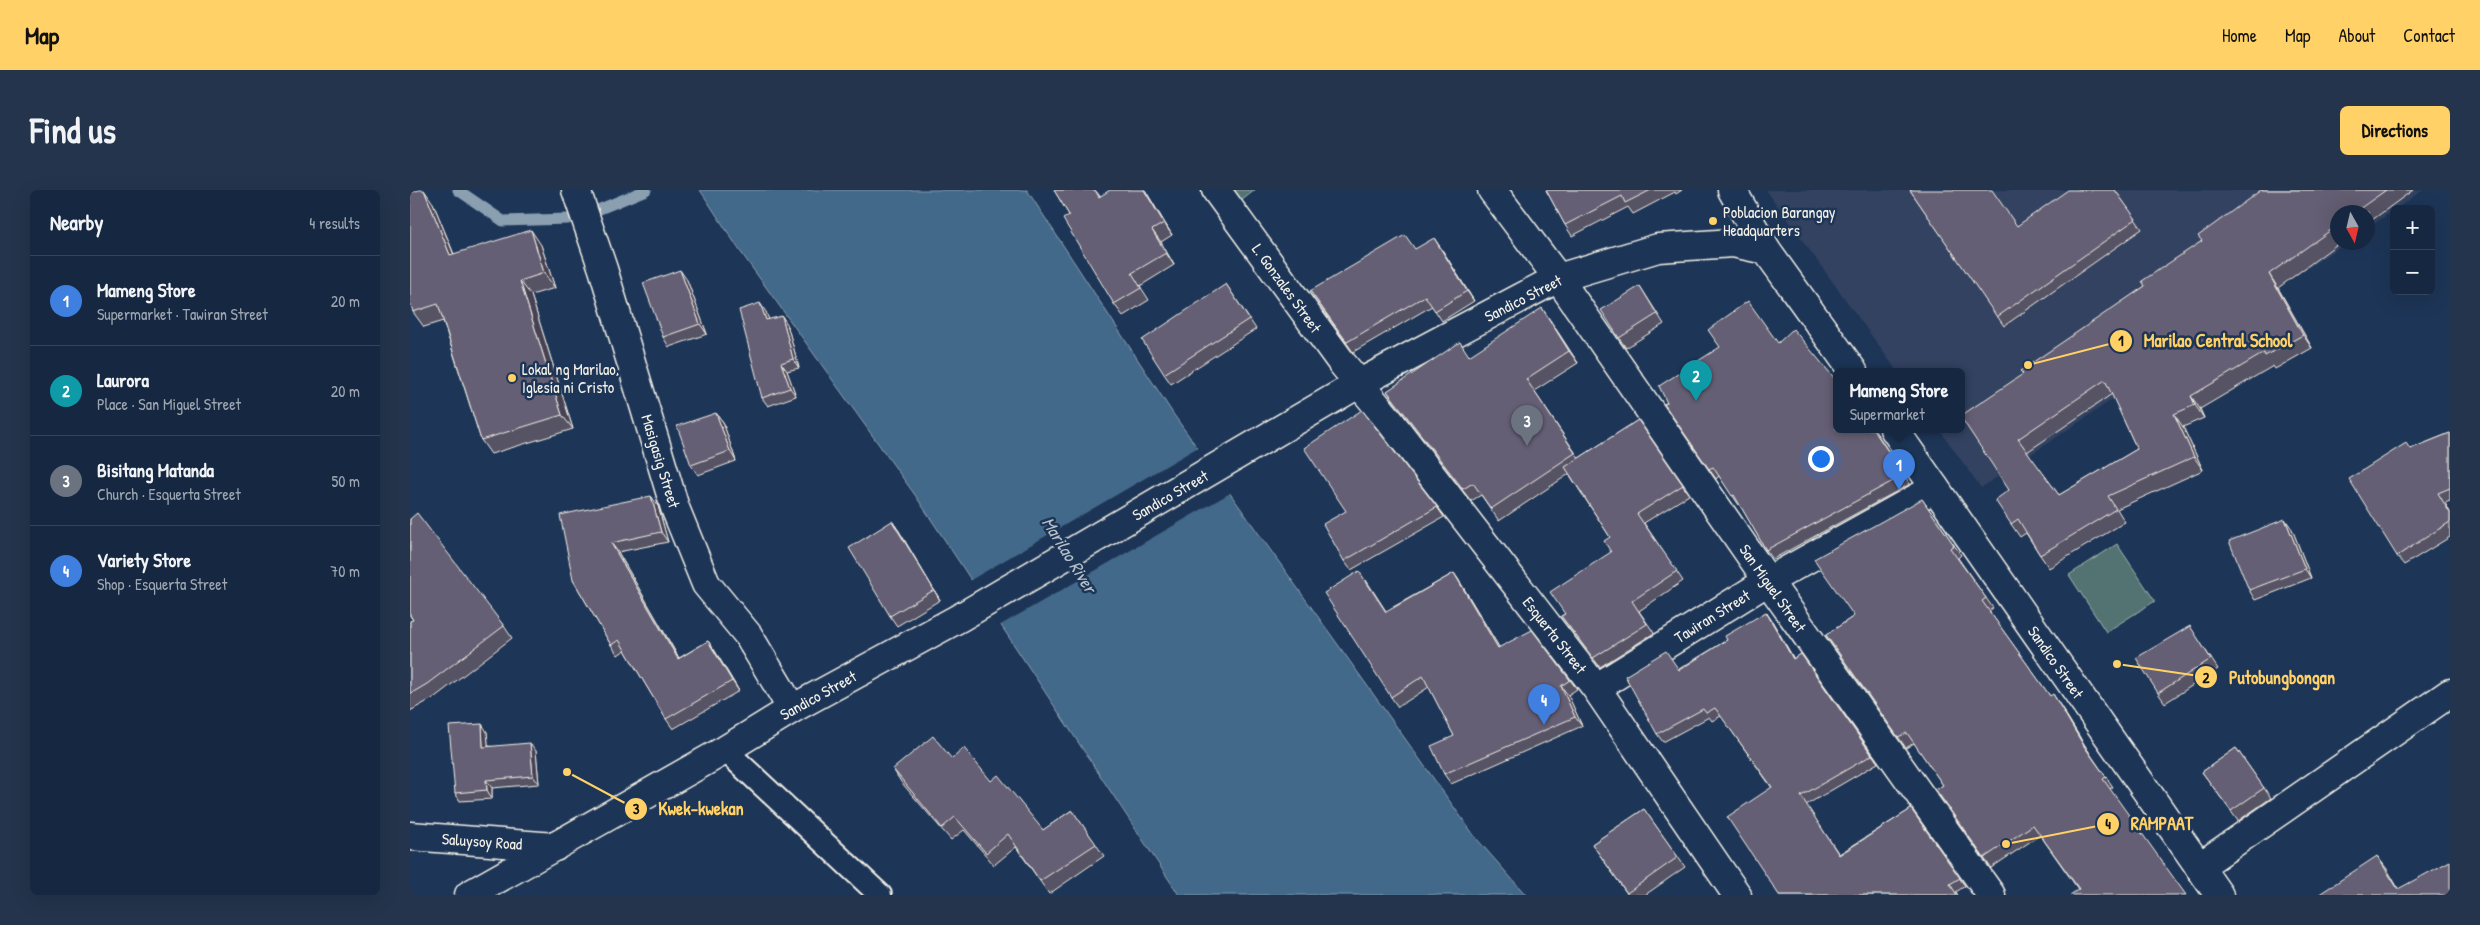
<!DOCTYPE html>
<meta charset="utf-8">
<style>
body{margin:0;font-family:"Patrick Hand",sans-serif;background:#23344c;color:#f1f3f6}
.controls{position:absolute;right:15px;top:15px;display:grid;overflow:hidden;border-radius:8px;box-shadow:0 5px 20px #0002}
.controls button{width:45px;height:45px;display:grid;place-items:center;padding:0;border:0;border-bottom:1px solid #35445a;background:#162841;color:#f1f3f6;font:25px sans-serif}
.compass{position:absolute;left:1920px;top:15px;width:45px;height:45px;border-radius:50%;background:#162841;box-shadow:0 5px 20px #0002;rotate:172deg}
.you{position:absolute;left:1410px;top:268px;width:18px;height:18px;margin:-12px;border:4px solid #fff;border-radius:50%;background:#1a73e8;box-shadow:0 0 0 8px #1a73e833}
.badge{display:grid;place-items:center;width:32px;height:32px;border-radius:50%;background:#ffd166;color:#fff;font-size:16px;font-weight:700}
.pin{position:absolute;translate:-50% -41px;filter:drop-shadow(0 1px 2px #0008)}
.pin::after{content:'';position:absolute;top:26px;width:18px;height:15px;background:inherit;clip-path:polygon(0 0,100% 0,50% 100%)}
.popup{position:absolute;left:1423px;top:178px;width:132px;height:65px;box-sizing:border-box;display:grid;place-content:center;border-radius:8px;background:#162841;filter:drop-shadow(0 1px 4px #0005);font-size:16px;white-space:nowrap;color:#9ea6b1}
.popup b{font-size:19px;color:#f1f3f6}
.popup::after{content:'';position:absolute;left:50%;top:100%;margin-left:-10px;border:10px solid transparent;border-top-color:#162841}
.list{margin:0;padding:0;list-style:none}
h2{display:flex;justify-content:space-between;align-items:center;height:65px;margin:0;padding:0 20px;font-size:21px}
h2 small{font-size:16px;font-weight:400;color:#9ea6b1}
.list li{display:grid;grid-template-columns:32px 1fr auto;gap:15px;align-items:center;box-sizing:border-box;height:90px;padding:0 20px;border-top:1px solid #35445a}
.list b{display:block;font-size:19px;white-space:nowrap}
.list p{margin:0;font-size:16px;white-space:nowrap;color:#9ea6b1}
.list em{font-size:16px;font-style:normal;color:#9ea6b1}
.map{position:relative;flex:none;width:2040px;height:705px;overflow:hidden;border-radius:8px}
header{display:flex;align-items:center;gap:30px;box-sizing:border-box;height:70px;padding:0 25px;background:#ffd166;color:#111}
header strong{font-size:24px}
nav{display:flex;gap:28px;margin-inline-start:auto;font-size:18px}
.intro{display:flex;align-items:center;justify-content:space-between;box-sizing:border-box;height:120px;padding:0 30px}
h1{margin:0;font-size:35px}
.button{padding:12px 22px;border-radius:8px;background:#ffd166;color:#111;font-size:18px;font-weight:700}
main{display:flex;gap:30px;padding:0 30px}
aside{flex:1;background:#162841;border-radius:8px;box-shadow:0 5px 20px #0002}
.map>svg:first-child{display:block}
.built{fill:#334260}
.green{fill:#527373;stroke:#a3b2ae}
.water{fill:#43698a;stroke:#8a9fb0}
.pier{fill:#1d3557}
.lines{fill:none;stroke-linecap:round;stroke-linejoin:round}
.stream{stroke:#8a9fb0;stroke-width:11}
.lane-casing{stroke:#f4f1e8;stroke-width:26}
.street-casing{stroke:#f4f1e8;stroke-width:31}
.secondary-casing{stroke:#f4f1e8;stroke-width:31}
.lane{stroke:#1d3557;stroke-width:22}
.street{stroke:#1d3557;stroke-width:28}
.secondary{stroke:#1d3557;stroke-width:28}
.wall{fill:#575265;stroke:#f4f1e8;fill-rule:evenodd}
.shaded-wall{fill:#474252;stroke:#f4f1e8}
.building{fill:#655f75;stroke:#f4f1e8;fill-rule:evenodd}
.poi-dot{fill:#ffd166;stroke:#1d3557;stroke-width:2}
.labels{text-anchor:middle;stroke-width:5;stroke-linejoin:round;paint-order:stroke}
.poi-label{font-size:16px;fill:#f4f1e8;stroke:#1d3557;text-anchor:start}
.street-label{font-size:16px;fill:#f4f1e8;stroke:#1d3557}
.water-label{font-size:18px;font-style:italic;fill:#b6c1c7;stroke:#1d3557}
.leader{fill:none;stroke:#ffd166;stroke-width:2}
.callout-dot{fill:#ffd166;stroke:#1d3557;stroke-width:2}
.mark-label{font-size:15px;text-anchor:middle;font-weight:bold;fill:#111}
.callout-label{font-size:18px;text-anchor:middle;font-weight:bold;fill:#ffd166;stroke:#1d3557;stroke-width:5;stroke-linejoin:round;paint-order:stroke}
</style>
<header>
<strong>Map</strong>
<nav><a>Home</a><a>Map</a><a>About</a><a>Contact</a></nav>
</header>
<div class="intro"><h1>Find us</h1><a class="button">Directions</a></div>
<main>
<aside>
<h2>Nearby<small>4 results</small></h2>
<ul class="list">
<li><span class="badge" style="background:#3f7fe0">1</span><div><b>Mameng Store</b><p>Supermarket · Tawiran Street</p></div><em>20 m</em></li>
<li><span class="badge" style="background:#0f9aa8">2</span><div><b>Laurora</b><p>Place · San Miguel Street</p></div><em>20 m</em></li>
<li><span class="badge" style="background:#6b7280">3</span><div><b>Bisitang Matanda</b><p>Church · Esquerta Street</p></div><em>50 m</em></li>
<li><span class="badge" style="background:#3f7fe0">4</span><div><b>Variety Store</b><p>Shop · Esquerta Street</p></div><em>70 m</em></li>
</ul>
</aside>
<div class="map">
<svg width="2040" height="705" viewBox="0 0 2040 705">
<rect width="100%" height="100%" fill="#1d3557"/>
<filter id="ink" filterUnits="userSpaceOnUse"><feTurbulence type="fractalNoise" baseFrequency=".02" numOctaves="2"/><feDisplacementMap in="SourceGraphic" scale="10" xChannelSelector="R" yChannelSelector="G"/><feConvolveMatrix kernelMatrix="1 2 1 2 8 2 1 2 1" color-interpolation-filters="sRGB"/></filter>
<g filter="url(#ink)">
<path class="built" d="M1356,0h657l-55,38v-16h-30v30l7,1 -364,245 -42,-59h23v-58h-65z"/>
<path class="green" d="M823,0h22l-14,11z
M1707,354l38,57 -49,31 -37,-57z"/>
<path class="water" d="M290,0h327l147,225 302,423 50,57h-347l-264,-400 -175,-244z"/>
<path class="pier" d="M790,256l32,46 -233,134 -30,-45z"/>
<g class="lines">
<path class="stream" d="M48,0l45,31 65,-2
M190,19l46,-19"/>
<defs>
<path id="lane" d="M315,560l155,145"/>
<path id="street" d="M166,0l27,79 72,239 31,76 42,51 44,74
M806,0l126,173 47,57 207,268 141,207
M1082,0l66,88 210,303 223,314
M1322,0l34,60
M1186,498l172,-107 167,-93
M1789,677l251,-174"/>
<path id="secondary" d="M1484,239l325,466
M0,646l145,11
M59,705l256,-145 67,-41 169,-92 399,-234 198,-105 100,-30 75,-5 33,7 87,121"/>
</defs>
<use href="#lane" class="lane-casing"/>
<use href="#street" class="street-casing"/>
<use href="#secondary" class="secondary-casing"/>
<use href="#lane" class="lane"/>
<use href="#street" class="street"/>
<use href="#secondary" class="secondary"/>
</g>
<path class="wall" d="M644,0h41l5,6 45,-6 27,45 -11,7 13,23 -34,21 9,14 -26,16 -9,-12 -45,-89z
M1136,0h136l-6,4 -1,-2 -42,22 -5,-7 -56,29 -7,-11z
M1500,0l107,36 98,-36 27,39 -138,97z
M1851,0h152l-45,33v-11h-30v30h2l-62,46 34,60 -37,21 -2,-3 -73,43 4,9 -21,9 20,43 -86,39 8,13 -76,46 -9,-13 -14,-22 -6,4 -9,-13 -2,-34 14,-116 122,-88 57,-45zM1702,204l25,55 -78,46 -32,-43z
M23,13l21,51 87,-9 14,43 -24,7 42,134 -82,25 -10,-14 -38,-119 -19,6 -11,-15z
M1031,58l33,53 -32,20 -10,-15 -79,46 -43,-61 105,-42z
M277,90l20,54 -38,13 -6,-10z
M816,94l30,45 -85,55 -7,-10z
M1230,96l24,38 -38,24 -7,-10z
M356,122l2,7 19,5 12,44 -12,3 9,25 -28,10 -6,-8z
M1140,130l28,43 -44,28 45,67 59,-38 51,75 -45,28 39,58 -44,30 15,22 -54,34 -39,-51 4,-2 46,-62 -1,-15 -41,-63 -70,47 -18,-26 -10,6 -76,-98 -8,-12 82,-35z
M1368,153l96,86 36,55 -137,75 -7,-9 -26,-45h-1l-20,-29 -3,3 -52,-75z
M306,223l7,9 13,39 -38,14 -7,-10z
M2040,243v68l-5,2 5,9v25l-46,28 -7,-9 13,-107z
M241,306l7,10 10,36 -50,10 61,106 29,-17 7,10 24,40 -66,38 -7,-10 -41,-69 -7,5 -7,-10 -38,-65z
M1512,309l39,56 -3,3 35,50 -4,3 61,85 10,9 31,50 22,32 -3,2 -32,100 -38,-54 -49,33 -55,-78 7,-5 -29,-42 -8,5 -80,-113 28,-19z
M1027,317l7,10 -93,53 -7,-9 2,-50z
M0,329l94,107 8,12 -77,59 -25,14v-90l3,-1 -3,-4z
M482,331l7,10 41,69 -43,26 -7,-10z
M1882,339l19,49 -56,22 -6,-10z
M1044,383l6,9 39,65 71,33 7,9 -9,6 14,31 -131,58 -7,-10 10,-38 -25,-49 -31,20 -7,-10 -25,-117 20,31z
M1356,422l6,9 22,38 7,-5 77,109 -72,42 33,49 72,-45 54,77 -9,6 2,3h-179l-7,-107 -51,-72 -9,5 -3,-4 -46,25 -6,-8 22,-65 48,-29z
M1786,446l22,33 -53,34 -7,-10z
M77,542l1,14 48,5 3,33 -47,4v11l-32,2 -5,-8z
M1826,558l35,50 -33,23 -36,-49z
M542,569l39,22 52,49 29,-20 32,46 -55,38 -33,-47 -22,18 -30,-35 -13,10 -50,-58 -8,-13z
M1234,619l41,58 -40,28h-17l-36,-51z"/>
<path class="shaded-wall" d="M14,0l9,13 27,67 -10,-15z
M734,0h1l27,45 -8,-12z
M121,40l10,15 14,43 -11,-15z
M742,40l9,12 13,23 -8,-12z
M1024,48l7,10 33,53 -7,-10z
M270,80l7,10 20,54 -7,-10z
M1859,84l9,14 34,60 -9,-13z
M110,91l11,14 42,134 -11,-14z
M350,113l6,9 6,16 -6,-8z
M1132,118l8,12 28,43 -9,-12z
M372,126l5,8 12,44 -6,-9z
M371,173l6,8 9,25 -6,-8z
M1781,206l9,13 4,9 -9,-13z
M306,223l7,9 13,39 -6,-10z
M1764,224l9,13 20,43 -9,-13z
M241,306l7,10 10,36 -7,-10z
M1875,329l7,10 19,49 -6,-9z
M482,331l7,10 41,69 -6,-10z
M201,353l7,9 67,117 -7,-10z
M1044,383l6,9 45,75 -7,-9z
M1356,422l6,9 27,47 -6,-9z
M298,451l7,10 24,40 -7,-10z
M1151,496l7,9 14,31 -7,-9z
M1643,504l7,11 31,51 -7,-10z
M72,534l5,8 2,23 -6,-8z
M120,553l6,8 3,33 -6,-8z
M76,590l6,8v11l-5,-9z
M1967,666l10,13 15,26 -4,-6z"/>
<path class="building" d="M9,0h5l26,65 81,-25 13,43 -24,8 42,134 -81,25 -43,-136 -25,8 -3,-11v-108z
M644,0h41l4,7 11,-7h34l20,33 -12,7 14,23 -34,20 9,15 -27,16 -51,-85 6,-4z
M1136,0h105l-26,13 -3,-7 -57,29z
M1500,0h82l25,36 51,-36h47l21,29 -139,98z
M1851,0h125l-31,22h-17v13l-69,49 34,61 -38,21 -1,-3 -73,43 4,9 -21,9 20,43 -86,39 8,13 -76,46 -22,-36 -7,5 -16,-24 14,-10 -47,-71v-4l61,-41 -3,-3 125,-85 -3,-5 60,-40 -4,-5zM1695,190l32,69 -78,46 -41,-56z
M995,45l10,14 19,-11 33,53 -32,20 -10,-15 -78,46 -37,-51z
M270,80l20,54 -37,13 -20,-54z
M816,94l23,35 -85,55 -22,-34z
M1230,96l17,28 -38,24 -18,-28z
M1338,111l30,42 15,-14 43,51v49h37l31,46 -138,75 -32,-55 -2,1 -19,-29 -4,2 -45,-65 3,-1 -8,-17 61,-39 -12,-17z
M350,113l6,17 16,-4 11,43 -12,4 9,25 -28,10 -23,-88z
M1132,118l27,43 -43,28 49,74 -84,56 -18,-26 -10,6 -76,-98 73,-49 9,14z
M952,220l75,97 -93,54 -21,-37 23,-13 -42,-63z
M306,223l14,38 -39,14 -14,-39z
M1228,230l45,65 -46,29 40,57 -45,30 15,23 -54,34 -32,-42 4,-2 -15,-22 61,-40 -7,-11 6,-4 -45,-70z
M2040,243v55l-12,5 12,20v9l-53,34 -48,-77 57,-36 4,6z
M241,306l10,36 -50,11 67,116 30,-18 24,40 -66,38 -47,-79 -8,5 -38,-65 -13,-65z
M1512,309l32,46 -4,3 36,50 -4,3 68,95 3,-2 31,52 22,31 -3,2 83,116h-116l9,-6 -46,-64 -49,33 -48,-68 7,-5 -36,-52 -9,4 -72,-102 28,-19 -40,-57z
M7,323l87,113 -77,58 -17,10v-73l3,-1 -3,-5v-96z
M1875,329l20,50 -56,21 -20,-49z
M482,331l42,69 -44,26 -41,-68z
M949,381l27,41 68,-39 44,75 34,-18 38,50 -9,6 14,31 -131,57 -13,-28 23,-10 -31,-60 -32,21 -67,-104z
M1356,422l27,47 8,-5 71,101 -71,41 38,59 72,-46 49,69 -10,6 7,11h-178l-52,-78 45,-30 -57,-79 -9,5 -3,-4 -46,25 -32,-58 41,-25 13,19 48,-30 -2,-4z
M1780,436l21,33 -53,34 -22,-35z
M72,534l1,23 47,-4 3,33 -47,4 1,10 -32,3 -6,-67z
M523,546l19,23 12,-11 27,33 7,-6 45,55 29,-20 24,34 -56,37 -32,-47 -22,19 -31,-36 -13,11 -49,-59z
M1826,558l28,40 -33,23 -29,-39z
M1234,619l34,48 -51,36 -35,-49z
M1967,666l21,33 52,-28v34h-132z"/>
</g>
<g class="poi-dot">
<circle cx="1303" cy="31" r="5"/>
<circle cx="102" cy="188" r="5"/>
</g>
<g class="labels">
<g class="poi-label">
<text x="1313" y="28">Poblacion Barangay<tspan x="1313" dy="18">Headquarters</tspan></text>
<text x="112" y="185">Lokal ng Marilao,<tspan x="112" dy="18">Iglesia ni Cristo</tspan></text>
</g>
<g class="street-label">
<text transform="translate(877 98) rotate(54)" y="6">L. Gonzales Street</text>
<text transform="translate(1113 108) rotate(-27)" y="6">Sandico Street</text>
<text transform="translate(251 271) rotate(73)" y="6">Masigasig Street</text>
<text transform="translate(760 305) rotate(-30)" y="6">Sandico Street</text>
<text transform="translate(1363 398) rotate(55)" y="6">San Miguel Street</text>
<text transform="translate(1302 426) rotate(-32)" y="6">Tawiran Street</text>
<text transform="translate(1145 445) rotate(52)" y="6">Esquerta Street</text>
<text transform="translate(1646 472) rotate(55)" y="6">Sandico Street</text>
<text transform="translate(408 505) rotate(-29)" y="6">Sandico Street</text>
<text transform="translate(72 651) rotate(4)" y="6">Saluysoy Road</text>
</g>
<g class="water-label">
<text transform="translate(659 365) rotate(58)" y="6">Marilao River</text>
</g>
</g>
<path class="leader" d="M1618 175L1711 151M1707 474L1796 487M157 582L226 619M1596 654L1698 634"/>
<g class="callout-dot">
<circle cx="1618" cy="175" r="5"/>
<circle cx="1707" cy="474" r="5"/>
<circle cx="157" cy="582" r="5"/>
<circle cx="1596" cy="654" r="5"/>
<circle cx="1711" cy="151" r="12"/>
<circle cx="1796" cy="487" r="12"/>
<circle cx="226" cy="619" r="12"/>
<circle cx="1698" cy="634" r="12"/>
</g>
<g class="mark-label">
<text x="1711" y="156">1</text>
<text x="1796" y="493">2</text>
<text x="226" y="624">3</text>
<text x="1698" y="639">4</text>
</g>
<g class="callout-label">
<text x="1808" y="157">Marilao Central School</text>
<text x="1872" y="494">Putobungbongan</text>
<text x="291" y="625">Kwek-kwekan</text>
<text x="1752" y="640">RAMPAAT</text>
</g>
</svg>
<div class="controls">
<button>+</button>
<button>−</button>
</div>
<svg class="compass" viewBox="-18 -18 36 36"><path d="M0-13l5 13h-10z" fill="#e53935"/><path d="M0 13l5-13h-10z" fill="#9ea6b1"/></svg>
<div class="you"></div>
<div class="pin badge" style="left:1489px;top:300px;background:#3f7fe0">1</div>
<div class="popup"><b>Mameng Store</b>Supermarket</div>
<div class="pin badge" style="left:1286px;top:211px;background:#0f9aa8">2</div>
<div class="pin badge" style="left:1117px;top:256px;background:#6b7280">3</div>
<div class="pin badge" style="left:1134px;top:535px;background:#3f7fe0">4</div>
</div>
</main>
